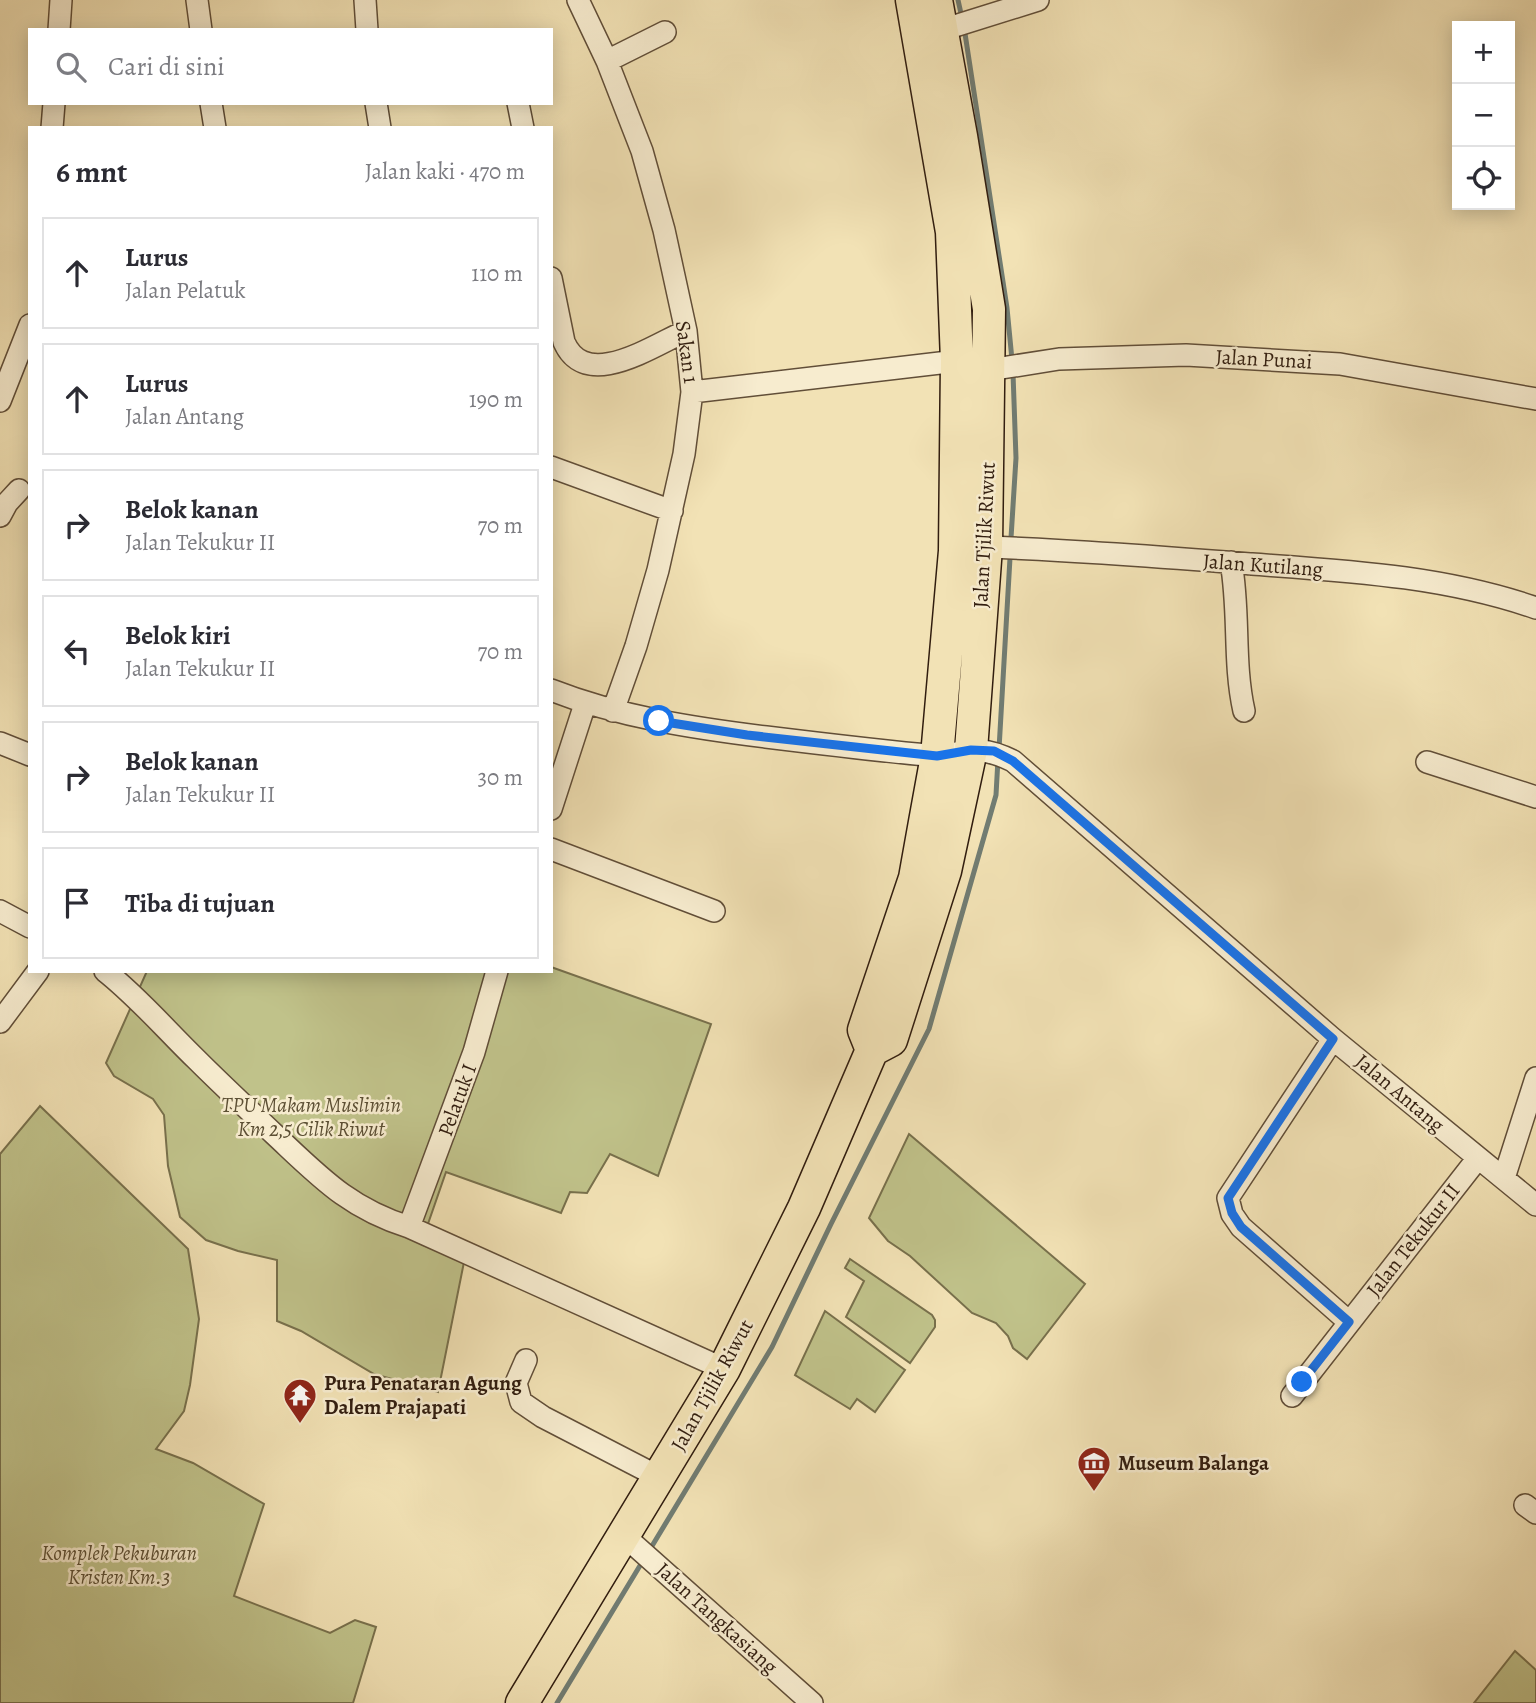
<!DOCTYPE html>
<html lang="id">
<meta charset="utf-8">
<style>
body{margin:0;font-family:Alegreya,serif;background:#f2f2f3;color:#2b2b33}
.controls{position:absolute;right:21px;top:21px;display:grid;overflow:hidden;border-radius:0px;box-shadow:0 4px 18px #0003}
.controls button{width:63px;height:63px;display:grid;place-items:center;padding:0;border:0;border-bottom:2px solid #e1e1e2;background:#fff;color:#2b2b33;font:35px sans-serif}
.stop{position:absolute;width:21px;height:21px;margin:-16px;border:5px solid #1a73e8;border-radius:50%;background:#fff}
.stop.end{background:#1a73e8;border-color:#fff;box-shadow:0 2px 7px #0008}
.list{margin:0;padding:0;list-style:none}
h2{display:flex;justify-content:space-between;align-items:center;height:91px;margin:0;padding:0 28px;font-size:30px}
h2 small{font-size:23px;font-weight:400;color:#7c7c81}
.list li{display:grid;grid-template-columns:46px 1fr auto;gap:21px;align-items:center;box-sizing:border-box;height:112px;margin:0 14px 14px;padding:0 14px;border:2px solid #e1e1e2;border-radius:0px}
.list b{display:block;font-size:26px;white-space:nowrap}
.list p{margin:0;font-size:23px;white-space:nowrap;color:#7c7c81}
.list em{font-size:23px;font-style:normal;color:#7c7c81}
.icon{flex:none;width:38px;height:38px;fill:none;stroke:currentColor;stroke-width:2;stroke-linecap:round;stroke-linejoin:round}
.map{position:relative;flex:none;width:1536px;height:1703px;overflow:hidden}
.search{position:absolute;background:#fff;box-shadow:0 4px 18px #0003;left:28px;top:28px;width:525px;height:77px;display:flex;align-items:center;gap:18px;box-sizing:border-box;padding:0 24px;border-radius:0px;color:#7c7c81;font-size:26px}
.panel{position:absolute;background:#fff;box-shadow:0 4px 18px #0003;left:28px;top:126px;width:525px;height:847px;border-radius:0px}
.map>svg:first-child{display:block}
.green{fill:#c0c28a;stroke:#78704c;stroke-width:2}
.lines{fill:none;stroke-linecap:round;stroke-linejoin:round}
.stream{stroke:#717c72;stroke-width:5}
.minor-casing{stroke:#614e38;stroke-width:24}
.highway-casing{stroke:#311d0f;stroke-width:35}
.minor{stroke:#f7eccf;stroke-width:21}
.highway{stroke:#f2e2b5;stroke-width:32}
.route{stroke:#1a73e8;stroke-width:9}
.labels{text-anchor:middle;stroke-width:5;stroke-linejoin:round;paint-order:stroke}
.street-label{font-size:21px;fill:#311d0f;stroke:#f7eccf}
.park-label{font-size:21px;font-style:italic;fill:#5c4f34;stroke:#f7eccf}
.poi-label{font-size:21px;font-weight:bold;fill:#311d0f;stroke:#f7eccf;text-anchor:start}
</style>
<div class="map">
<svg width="1536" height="1703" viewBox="0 0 1536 1703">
<rect width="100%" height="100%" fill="#f2e2b5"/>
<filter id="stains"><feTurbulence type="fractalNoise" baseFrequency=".00286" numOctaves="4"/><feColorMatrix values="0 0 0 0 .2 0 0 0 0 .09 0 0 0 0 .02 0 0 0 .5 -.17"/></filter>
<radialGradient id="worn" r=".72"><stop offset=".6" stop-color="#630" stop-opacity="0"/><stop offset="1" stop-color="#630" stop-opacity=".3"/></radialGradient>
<path class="green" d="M551,967l160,57 -53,152 -48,-22 -23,39 -17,-1 -9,21 -115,-41 -25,72 43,18 -26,130 -64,-18 -73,-43 -24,-10v-61l-39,-9 -32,-11 -26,-23 -12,-51 -4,-51 -11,-16 -39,-23 -8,-13 41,-92h404z
M40,1106l148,143 11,70 -9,66 -6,26 -28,38 37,14 71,41 -30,92 96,37 25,-13 21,7 -23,76h-353v-549z
M909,1134l176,150 -58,75 -14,-11 -5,-12 -12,-13 -24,-10 -62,-57 -22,-15 -19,-23z
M850,1259l82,56 3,5v7l-25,36 -64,-46 18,-36 -19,-13z
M825,1311l80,59 -30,42 -18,-13 -7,10 -55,-34z
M1515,1651l21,19v33h-62z"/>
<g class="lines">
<path class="stream" d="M958,0l4,18
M964,27l43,281 5,52
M1011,538l5,-80 -3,-85
M999,749l11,-191
M649,1551l123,-204 59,-123 98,-195 67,-234 2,-36
M557,1703l87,-144"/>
<defs>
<path id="minor" d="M197,0l4,30
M365,0l2,30
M578,0l29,61 35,90 22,79 22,101 6,61 -8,62 -26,116 -22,76 -23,65
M59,30l2,-30
M942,30l96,-30
M607,61l58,-29
M211,103l4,25
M376,103l4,25
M518,103l5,25
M52,128l2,-25
M551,278l13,64c22,50 88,4 122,-11
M989,370l70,-11 127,-4 154,9 196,35
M692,392l265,-31
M0,401l30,-76
M551,467l121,44
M0,516l7,-13 12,-13
M986,547c89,3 177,10 266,17 96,7 192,12 284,44
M1231,562c9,50 2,100 13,149
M551,690c69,27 142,38 215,47 57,7 114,14 171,19 34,-5 43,-11 76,5l320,278 203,166
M0,743l30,12
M1427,762l109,35
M551,809l34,-105
M551,849l163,62
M0,911l30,16
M105,971c34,27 61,59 92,89 25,25 52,50 77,74 45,42 74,74 135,93l315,142
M0,1022l38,-51
M1333,1039l-105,159 4,16 9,13 108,95
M1504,1178l32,-100
M409,1227l65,-175 23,-81
M526,1360l-10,23 5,19 22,15 116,60
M1292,1396l186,-238
M1525,1505l11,8
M622,1534l190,169"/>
<path id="highway" d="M872,1050l-8,-20 51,-152 10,-56 12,-66 18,-205 2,-190 -5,-129 -40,-232
M522,1703l202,-334 80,-161 68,-158 19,-10 54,-169 26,-121 15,-203 3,-238 -28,-173 -25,-136"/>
</defs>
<use href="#minor" class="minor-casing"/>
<use href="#highway" class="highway-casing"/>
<use href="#minor" class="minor"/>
<use href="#highway" class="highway"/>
</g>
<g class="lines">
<path class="route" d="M659,721l88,14 190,21 34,-6 23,1 19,10 320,278 -105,159 4,15 9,14 108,95 -47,60"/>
</g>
<defs>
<symbol id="temple-pin" viewBox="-11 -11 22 30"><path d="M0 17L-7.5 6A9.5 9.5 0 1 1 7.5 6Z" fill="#8f2418" stroke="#f7eccf"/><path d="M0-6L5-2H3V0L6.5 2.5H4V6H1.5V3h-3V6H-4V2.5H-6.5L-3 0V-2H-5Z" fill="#fff"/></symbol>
<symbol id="museum-pin" viewBox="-11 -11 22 30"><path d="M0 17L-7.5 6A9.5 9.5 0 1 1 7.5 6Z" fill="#8f2418" stroke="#f7eccf"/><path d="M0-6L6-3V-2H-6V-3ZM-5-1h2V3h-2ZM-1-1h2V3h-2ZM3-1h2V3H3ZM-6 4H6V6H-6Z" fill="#fff"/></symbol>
</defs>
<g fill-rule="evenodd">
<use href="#temple-pin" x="281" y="1376" width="38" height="52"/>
<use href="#museum-pin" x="1075" y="1444" width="38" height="52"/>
</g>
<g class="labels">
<g class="street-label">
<text transform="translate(687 352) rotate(82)" y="7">Sakan 1</text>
<text transform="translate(1264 359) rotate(3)" y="7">Jalan Punai</text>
<text transform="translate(984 535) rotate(-87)" y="7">Jalan Tjilik Riwut</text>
<text transform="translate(1263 565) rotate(4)" y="7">Jalan Kutilang</text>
<text transform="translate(1400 1093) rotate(40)" y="7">Jalan Antang</text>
<text transform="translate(457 1100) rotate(-70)" y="7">Pelatuk I</text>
<text transform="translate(1413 1240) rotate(-52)" y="7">Jalan Tekukur II</text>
<text transform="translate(712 1385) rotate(-61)" y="7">Jalan Tjilik Riwut</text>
<text transform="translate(717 1618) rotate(42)" y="7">Jalan Tangkasiang</text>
</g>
<g class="park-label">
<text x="311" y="1112">TPU Makam Muslimin<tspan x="311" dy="24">Km 2,5 Cilik Riwut</tspan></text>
<text x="119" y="1560">Komplek Pekuburan<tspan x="119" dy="24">Kristen Km.3</tspan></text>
</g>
<g class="poi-label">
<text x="324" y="1390">Pura Penataran Agung<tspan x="324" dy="24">Dalem Prajapati</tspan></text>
<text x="1118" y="1470">Museum Balanga</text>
</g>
</g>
<rect width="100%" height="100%" filter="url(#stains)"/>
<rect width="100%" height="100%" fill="url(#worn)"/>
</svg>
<div class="controls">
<button>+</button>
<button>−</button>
<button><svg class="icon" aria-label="locate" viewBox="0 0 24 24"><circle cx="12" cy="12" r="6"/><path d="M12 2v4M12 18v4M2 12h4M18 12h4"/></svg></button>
</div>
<div class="stop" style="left:659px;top:721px"></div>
<div class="stop end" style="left:1302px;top:1382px"></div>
<div class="search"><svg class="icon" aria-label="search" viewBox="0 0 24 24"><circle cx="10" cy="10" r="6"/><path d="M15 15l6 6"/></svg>Cari di sini</div>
<section class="panel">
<h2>6 mnt<small>Jalan kaki · 470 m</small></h2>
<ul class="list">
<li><svg class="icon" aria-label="ahead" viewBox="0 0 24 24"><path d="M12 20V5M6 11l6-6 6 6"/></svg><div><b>Lurus</b><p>Jalan Pelatuk</p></div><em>110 m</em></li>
<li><svg class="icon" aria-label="ahead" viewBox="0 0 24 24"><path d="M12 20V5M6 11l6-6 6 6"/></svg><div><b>Lurus</b><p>Jalan Antang</p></div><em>190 m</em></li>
<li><svg class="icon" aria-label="right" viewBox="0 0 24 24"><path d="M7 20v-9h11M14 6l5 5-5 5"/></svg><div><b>Belok kanan</b><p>Jalan Tekukur II</p></div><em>70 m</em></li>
<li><svg class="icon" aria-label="left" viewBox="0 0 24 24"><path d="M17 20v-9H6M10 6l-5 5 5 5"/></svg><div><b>Belok kiri</b><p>Jalan Tekukur II</p></div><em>70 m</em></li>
<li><svg class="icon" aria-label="right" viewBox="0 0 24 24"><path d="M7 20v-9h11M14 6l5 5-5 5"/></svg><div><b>Belok kanan</b><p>Jalan Tekukur II</p></div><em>30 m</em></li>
<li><svg class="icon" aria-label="arrive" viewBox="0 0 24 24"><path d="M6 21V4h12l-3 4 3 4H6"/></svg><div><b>Tiba di tujuan</b></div></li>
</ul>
</section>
</div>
